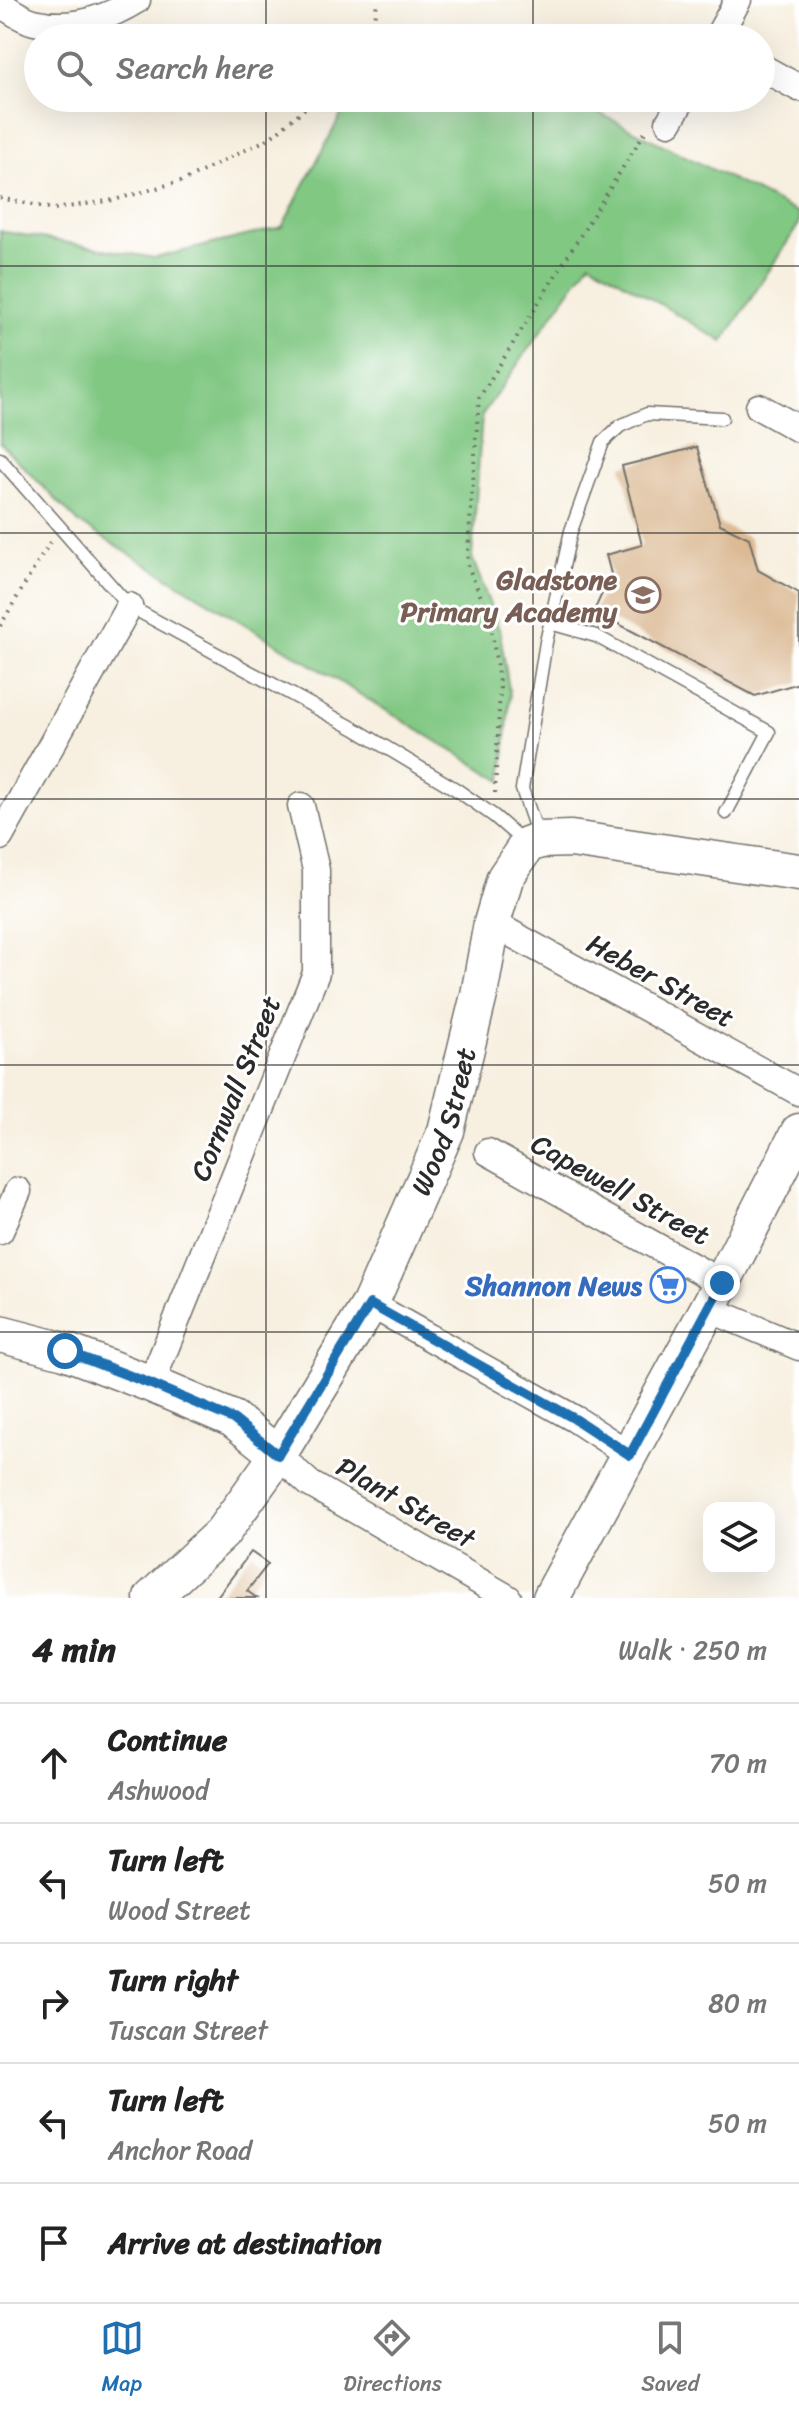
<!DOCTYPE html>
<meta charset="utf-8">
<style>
body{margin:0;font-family:Sriracha,sans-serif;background:#f6f6f6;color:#222}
.controls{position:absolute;right:24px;bottom:24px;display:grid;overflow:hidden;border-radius:16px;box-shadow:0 8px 32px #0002}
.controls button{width:72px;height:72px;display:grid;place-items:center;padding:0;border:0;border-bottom:2px solid #e0e0e0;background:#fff;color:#222;font:40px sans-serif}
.stop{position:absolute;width:24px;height:24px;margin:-18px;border:6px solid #1f6fb2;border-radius:50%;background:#fff}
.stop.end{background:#1f6fb2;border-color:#fff;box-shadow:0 2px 8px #0008}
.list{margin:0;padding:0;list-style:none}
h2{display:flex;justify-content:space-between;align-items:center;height:104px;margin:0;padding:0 32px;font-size:34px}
h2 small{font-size:26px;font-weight:400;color:#767676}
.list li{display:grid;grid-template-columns:52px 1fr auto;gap:24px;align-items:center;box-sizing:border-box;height:120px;padding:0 32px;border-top:2px solid #e0e0e0}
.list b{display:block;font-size:30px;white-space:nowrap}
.list p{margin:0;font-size:26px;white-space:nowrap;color:#767676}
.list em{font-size:26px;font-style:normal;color:#767676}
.icon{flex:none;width:44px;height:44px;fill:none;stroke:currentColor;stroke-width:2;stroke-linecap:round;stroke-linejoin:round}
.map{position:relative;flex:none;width:799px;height:1598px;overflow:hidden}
.search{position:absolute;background:#fff;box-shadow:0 8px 32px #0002;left:24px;right:24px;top:24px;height:88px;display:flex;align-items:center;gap:20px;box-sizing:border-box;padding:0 28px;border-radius:44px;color:#767676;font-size:30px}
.sheet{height:704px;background:#fff}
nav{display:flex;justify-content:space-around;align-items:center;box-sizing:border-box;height:112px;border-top:2px solid #e0e0e0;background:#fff;font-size:22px;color:#767676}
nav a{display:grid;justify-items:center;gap:4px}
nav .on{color:#1f6fb2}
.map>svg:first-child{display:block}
.green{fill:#81c883;stroke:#567a57;stroke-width:2}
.building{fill:#dbba94}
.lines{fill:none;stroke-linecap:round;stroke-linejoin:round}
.lane-casing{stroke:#72706a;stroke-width:15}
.street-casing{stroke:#72706a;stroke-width:29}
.secondary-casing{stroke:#72706a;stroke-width:39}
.path{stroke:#72706a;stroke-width:4;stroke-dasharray:2 6;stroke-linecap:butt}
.lane{stroke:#fff;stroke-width:12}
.street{stroke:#fff;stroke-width:26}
.secondary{stroke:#fff;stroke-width:36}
.route{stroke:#1f6fb2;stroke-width:10}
.grid{fill:none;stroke:#2b2b2b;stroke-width:2;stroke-opacity:0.55}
.labels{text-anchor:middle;stroke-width:6;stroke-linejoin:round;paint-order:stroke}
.education-label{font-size:28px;font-weight:bold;fill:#785e54;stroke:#fff;text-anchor:end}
.street-label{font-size:28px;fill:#2b2b2b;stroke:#fff}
.shop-label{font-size:28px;font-weight:bold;fill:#366cbe;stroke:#fff;text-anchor:end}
</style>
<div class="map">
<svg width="799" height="1598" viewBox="0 0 799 1598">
<rect width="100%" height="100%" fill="#fff"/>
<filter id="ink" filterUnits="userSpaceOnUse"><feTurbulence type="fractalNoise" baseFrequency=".0125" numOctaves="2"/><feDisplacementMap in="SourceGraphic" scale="16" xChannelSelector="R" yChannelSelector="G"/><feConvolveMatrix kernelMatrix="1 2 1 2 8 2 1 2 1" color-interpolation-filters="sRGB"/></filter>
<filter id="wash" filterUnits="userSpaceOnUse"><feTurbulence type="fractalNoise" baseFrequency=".006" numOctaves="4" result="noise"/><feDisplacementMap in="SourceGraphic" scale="32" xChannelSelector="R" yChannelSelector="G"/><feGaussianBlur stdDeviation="1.8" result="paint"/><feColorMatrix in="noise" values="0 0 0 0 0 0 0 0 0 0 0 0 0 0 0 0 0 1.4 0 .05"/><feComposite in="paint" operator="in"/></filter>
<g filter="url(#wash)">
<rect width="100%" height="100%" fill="#f7efdf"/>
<path class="green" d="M350,98h219l230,115v11l-76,118 -133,-80 -108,153 -10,142 28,75 10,64 -8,85 -423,-258 -79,-80v-212l155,27 127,-31z"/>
<g id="blocks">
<path class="building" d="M697,447l23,77 29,14 9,32 41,23v90l-44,13 -161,-85 17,-37 -5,-19 36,-10 -20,-79z
M251,1552l17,12 -21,27 10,7h-41z"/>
</g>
</g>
<g filter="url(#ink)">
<use href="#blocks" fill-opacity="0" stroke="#72706a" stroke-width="2"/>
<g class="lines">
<defs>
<path id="lane" d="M0,459l129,147 228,124 100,60 37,26 31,27
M550,623l46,13 173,96 -43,81
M539,838l-17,-49 24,-147 25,-111 32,-89 17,-16 27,-12 75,4"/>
<path id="street" d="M0,4c10,6 22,15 34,18 36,9 72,-3 103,-22
M717,38l21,-38
M761,67l38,21
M669,122l14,-24
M759,407l40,22
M0,837l129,-231
M492,923l307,169
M488,1152l234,131
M0,1231l18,-40
M370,1304l205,115 55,36
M707,1308l92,39
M151,1384l165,-411v-103l-15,-64
M278,1455l32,29 198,114"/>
<g id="secondary">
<path d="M0,1334l65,17 86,33 82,35 45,36"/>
<path id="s1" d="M152,1598l70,-65 56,-78 92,-151 76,-173 33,-136 13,-72 13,-45 22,-33 13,-5 31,-1 228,33"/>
<path d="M551,1598l171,-315 77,-151"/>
</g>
</defs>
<use href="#lane" class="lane-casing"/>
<use href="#street" class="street-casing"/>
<use href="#secondary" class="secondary-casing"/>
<path class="path" d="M370,38l4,-5 3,-33
M0,198l54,11 60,-9 71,-20 85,-42 47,-40
M0,626l50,-84
M495,793l5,-104 -10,-71 -23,-54 12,-166 166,-266"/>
<use href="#lane" class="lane"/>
<use href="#street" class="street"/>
<use href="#secondary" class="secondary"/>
</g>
</g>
<g class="lines" filter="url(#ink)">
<path class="route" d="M65,1351l86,33 82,35 45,36 92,-151 205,115 55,36 92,-172"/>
</g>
<path class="grid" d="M266,0v38M533,0v38M266,98v1500M533,98v1500M0,266h799M0,533h799M0,799h799M0,1065h799M0,1332h799"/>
<defs>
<symbol id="school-ring" viewBox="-11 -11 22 22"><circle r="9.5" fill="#fff" stroke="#8d6e63" stroke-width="1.5"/><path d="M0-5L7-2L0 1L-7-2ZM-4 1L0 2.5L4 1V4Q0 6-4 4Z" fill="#8d6e63"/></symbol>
<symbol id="supermarket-ring" viewBox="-11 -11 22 22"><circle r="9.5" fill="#fff" stroke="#3f7fe0" stroke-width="1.5"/><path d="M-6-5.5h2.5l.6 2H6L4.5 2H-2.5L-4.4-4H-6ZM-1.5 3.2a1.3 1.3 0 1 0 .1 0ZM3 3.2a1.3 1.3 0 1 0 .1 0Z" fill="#3f7fe0"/></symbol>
</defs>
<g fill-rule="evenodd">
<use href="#school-ring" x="623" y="575" width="40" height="40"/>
<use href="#supermarket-ring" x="648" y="1265" width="40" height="40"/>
</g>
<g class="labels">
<g class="education-label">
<text x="617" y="589">Gladstone<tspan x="617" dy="32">Primary Academy</tspan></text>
</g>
<g class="street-label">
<text transform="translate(661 980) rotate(29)" y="10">Heber Street</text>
<text transform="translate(235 1088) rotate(-68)" y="10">Cornwall Street</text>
<text dy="10" stroke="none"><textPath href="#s1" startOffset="566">Wood Street</textPath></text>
<text transform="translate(621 1189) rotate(29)" y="10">Capewell Street</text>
<text transform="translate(406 1502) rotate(30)" y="10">Plant Street</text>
</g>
<g class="shop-label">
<text x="642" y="1295">Shannon News</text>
</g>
</g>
</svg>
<div class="controls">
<button><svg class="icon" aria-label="layers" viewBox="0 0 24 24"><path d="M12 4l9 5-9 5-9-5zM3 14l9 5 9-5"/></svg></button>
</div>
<div class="stop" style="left:65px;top:1351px"></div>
<div class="stop end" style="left:722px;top:1283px"></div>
<div class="search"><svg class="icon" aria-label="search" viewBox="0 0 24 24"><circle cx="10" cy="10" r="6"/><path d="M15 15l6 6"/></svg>Search here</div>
</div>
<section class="sheet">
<h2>4 min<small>Walk · 250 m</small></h2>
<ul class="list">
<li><svg class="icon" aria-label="ahead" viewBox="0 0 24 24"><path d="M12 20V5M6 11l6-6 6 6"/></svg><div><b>Continue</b><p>Ashwood</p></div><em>70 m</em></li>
<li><svg class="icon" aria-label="left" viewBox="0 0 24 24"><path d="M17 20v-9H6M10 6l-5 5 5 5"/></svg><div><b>Turn left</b><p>Wood Street</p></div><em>50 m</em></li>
<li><svg class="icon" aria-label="right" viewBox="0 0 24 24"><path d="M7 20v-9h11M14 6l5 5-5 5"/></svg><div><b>Turn right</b><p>Tuscan Street</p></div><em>80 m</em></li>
<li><svg class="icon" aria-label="left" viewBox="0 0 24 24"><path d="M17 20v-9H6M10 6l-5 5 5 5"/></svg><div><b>Turn left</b><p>Anchor Road</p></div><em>50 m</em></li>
<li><svg class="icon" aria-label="arrive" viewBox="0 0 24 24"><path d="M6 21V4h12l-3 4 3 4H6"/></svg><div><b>Arrive at destination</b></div></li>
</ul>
</section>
<nav>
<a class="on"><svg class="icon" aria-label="map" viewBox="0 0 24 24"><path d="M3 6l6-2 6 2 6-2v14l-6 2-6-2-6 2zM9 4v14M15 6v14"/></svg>Map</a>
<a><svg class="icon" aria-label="directions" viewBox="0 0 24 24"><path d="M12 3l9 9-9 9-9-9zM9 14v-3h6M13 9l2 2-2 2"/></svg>Directions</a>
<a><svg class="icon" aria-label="saved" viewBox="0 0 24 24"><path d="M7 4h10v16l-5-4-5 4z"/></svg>Saved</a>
</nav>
